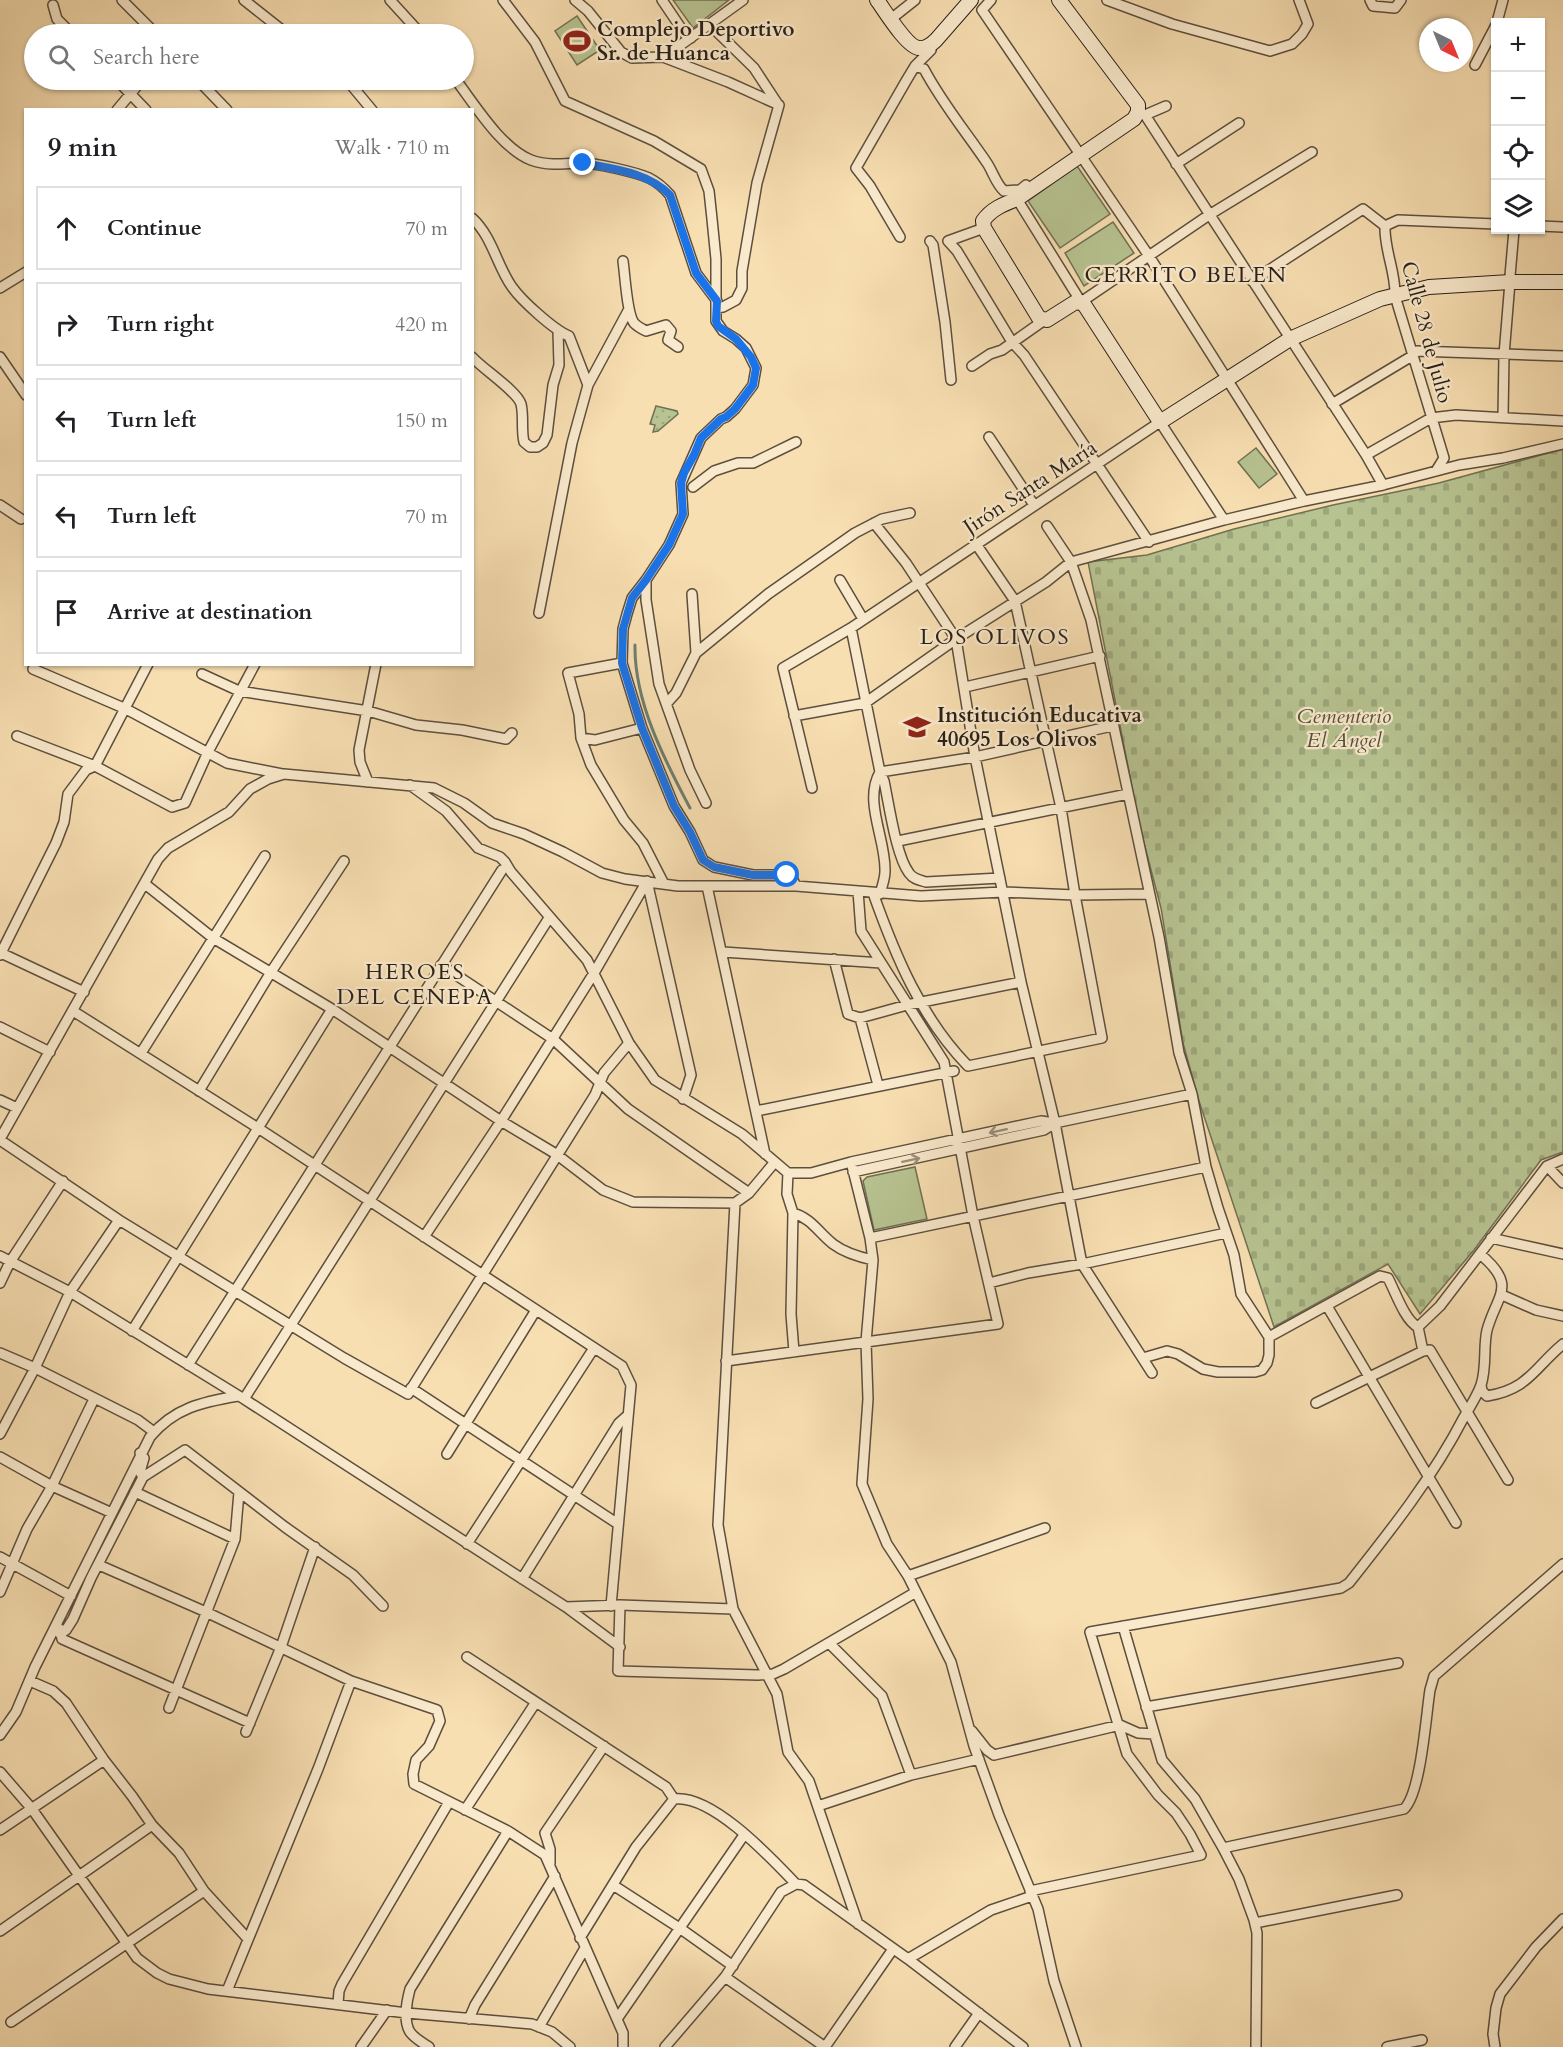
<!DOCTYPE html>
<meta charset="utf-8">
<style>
body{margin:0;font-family:Cardo,serif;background:#f6f6f6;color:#202124}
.controls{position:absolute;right:18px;top:18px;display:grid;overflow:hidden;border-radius:0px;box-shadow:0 2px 4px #0004}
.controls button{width:54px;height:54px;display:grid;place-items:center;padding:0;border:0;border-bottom:2px solid #e0e0e0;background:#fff;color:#202124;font:30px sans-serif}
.compass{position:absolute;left:1419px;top:18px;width:54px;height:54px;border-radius:50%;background:#fff;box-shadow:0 2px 4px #0004;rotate:137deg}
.stop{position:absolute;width:18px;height:18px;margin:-14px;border:4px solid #1a73e8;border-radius:50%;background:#fff}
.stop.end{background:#1a73e8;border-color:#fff;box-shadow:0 2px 6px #0008}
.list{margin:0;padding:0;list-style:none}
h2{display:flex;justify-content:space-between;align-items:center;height:78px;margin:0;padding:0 24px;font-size:26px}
h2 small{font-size:20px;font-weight:400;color:#757577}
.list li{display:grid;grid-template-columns:39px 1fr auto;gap:18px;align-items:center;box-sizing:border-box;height:84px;margin:0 12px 12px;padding:0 12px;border:2px solid #e0e0e0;border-radius:0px}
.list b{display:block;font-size:22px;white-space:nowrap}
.list em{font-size:20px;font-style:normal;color:#757577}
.icon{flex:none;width:33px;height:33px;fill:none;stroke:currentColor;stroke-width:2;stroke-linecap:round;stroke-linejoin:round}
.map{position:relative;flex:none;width:1563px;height:2047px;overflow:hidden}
.search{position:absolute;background:#fff;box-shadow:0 2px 4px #0004;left:24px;top:24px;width:450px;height:66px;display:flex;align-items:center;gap:15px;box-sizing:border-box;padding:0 21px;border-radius:33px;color:#757577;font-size:22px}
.panel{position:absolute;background:#fff;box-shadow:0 2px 4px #0004;left:24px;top:108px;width:450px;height:558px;border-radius:0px}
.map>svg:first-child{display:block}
.grass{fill:url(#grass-dots);stroke:#707154;stroke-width:1.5}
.cemetery{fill:url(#cemetery-stones);stroke:#707154;stroke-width:1.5}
.park{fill:#b7c391;stroke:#707154;stroke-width:1.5}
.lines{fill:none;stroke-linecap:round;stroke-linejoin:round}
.stream{stroke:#6e7e71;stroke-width:3}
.street-casing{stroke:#5c4f3e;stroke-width:12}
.secondary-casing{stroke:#281f17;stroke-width:16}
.street{stroke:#faeacd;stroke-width:9}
.secondary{stroke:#faeacd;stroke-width:14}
.oneway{stroke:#9c8f7b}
.route{stroke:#1a73e8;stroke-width:8}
.labels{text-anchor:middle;stroke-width:4.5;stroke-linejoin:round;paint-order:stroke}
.poi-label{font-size:21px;font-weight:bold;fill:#281f17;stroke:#faeacd;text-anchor:start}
.street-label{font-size:21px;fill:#281f17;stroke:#faeacd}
.park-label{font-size:21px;font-style:italic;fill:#53503c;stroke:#faeacd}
.neighbourhood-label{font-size:22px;letter-spacing:1.5px;fill:#281f17;stroke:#faeacd}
</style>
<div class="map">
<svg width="1563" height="2047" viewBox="0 0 1563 2047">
<defs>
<pattern id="grass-dots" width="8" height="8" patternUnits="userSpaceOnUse" patternTransform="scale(1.5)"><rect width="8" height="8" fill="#b7c391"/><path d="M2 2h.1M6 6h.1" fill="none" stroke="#9da77c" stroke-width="1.8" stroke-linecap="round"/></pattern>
<pattern id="cemetery-stones" width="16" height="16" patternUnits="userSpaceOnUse" patternTransform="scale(1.5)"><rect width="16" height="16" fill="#b7c391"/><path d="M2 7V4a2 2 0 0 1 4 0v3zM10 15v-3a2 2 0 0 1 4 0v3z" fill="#9da77c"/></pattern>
</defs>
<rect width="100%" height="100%" fill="#f8dfb2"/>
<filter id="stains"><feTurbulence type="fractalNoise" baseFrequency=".00333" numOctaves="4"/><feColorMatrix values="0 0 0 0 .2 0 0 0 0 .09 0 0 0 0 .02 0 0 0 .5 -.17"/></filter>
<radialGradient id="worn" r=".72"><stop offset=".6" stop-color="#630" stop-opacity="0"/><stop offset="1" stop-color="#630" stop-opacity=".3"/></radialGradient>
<path class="grass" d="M656,406l21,5 1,3 -20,17 -5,1 2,-7 -5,-1z"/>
<path class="cemetery" d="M1563,449v703l-22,8 -67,90 -54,64 -32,-50 -114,63 -75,-226 -16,-58 -22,-135 -21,-80 -52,-266 59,-7 87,-26 99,-24 106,-22z"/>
<path class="park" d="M673,0h56l-36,28z
M577,16l23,34 -23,15 -22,-34z
M1077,166l33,48 -50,34 -32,-47z
M1113,222l21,31 -50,33 -19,-33z
M1256,448l21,26 -18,14 -21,-26z
M915,1167l12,52 -53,11 -11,-49 4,-4z"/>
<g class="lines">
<path class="stream" d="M635,645c-1,56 29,114 55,163"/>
<defs>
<path id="street" d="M122,0l34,34
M244,0l43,34
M390,0l31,34
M503,0l32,42 30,59 89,40 47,28 8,22 3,28 4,40v62l7,10 13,8 10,9 10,20 -3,17 -18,24 -9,8 -5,2 -20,19 -20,45 2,31 -14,31 -23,35v20l13,84 31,86 16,33
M575,0l13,11 33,41 11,6 31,-1 65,25 51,23
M662,0l23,34 6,4
M991,0l-9,10 167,246 155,245
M1107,0l65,24 98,27 22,-7 10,-10 6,-10 -9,-24
M1370,0l3,6 22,2 6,-8
M53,5l4,14 15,15
M891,19l24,-19
M1497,22l6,-22
M709,24l45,44 23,35
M675,49l68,-49
M1475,65l21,-40
M915,66l9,3c18,34 42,63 63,94 6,9 9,21 17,28l16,-1 6,-5
M117,80l29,30
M198,80l29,30
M347,80l25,30
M456,80c19,25 45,68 75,80 16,6 33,4 50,3 15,0 54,9 68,15 8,4 15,10 21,17l26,78 21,28
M117,110l25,-30
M1138,112l7,3 221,340 17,30
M1145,115l21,-9
M1176,164l63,-41
M1017,199l64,103 128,-87 103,-63
M472,218c20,18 25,48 40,69 10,14 42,43 57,49l19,49 -16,58 -33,170
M1385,226l13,-6 98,4
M1540,226l23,1
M984,228l-36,13 9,10 55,91 12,13 125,187
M900,237l-30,-51 -14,-18 50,-87 9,-15 16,-16 -1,-4
M930,241l3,4 12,77 6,58
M623,261c2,14 4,53 11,62 3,3 8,6 12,8l20,-6 5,6 -3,9 10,7
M1510,276l4,-46
M1252,281l111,-72 22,17c-1,24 11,46 10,70l49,162 -8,13
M0,288l26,-16
M716,308l7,-1 13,-7 6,-12v-17l15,-88 22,-78
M0,357l26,38
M472,357c12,13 45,34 49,47 3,12 0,26 3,38l6,5h7l6,-4 4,-8 6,-50 6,-20 -1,-34
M972,366l18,-12 12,-4 41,-29
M588,385l41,-76
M1332,404l80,-48 5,-5 146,5
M1503,417l1,-62 6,-73
M989,437l45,68
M1366,455l65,-37 25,-3 107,6
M693,487l21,-16 24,-8h15l43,-21
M0,505l21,14
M874,523l32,40 50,76 19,118 46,225 34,141 27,141 70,109
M1047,526l24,36 20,58 68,317 20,116 13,41 14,73 12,41 16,47 7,39 28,43v18l-2,8 -5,7 -7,2h-37l-15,-3 -25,-15 -11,-3 -24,7
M646,580l-14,18 -5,16 -4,15 -1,34 20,65 32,78 16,26 13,28 11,7 39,8h34l5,3 4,8
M840,580l23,39
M692,594l4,59
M851,628l29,144 4,9c5,23 12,75 25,92 4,6 10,7 17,9l74,-4
M622,663l-54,10 11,41 2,24 10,27 33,55 19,23 21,41
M33,669l93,40 101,54 55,11
M202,674l37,17 129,20 48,14 46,5 44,9 6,-6
M965,687l135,-31
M667,703l9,-10 20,-40 72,-59 87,-61 27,-14 28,-6
M794,716l71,-13 91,-64 90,-57 25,-20 153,-42
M17,736l78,30 77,41 13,-4 23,-51 47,-88
M581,738l14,2 47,-12
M368,782l-8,-20 -1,-12 17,-86
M410,785l36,26 32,37 22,9 5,5 6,10 76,88 42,83 26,37 87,54 46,39h23l40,-11 190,-41 14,2 137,-29
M812,788l-29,-120 68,-40 309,-206 64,98 80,-19 79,-16 76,-20 44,-7 60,-14
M898,841l230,-47
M647,881l44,194 -8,24
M145,884l68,54 119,71 169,112 55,33 47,36 30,12 102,1 14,-10 25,-30
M707,886l58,268
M873,893c22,62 48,125 95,173l134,-28 -27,-143 -14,-87 -46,-207 -39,-57
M880,894c2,-8 5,-15 5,-23 1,-32 -22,-70 -5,-99l95,-15 137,-31
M723,952l158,11
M1,953l83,39
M0,955l56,-112 8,-21 4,-28 18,-24 9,-4 53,-102
M834,959l14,55 12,4
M441,965l112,74 75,70 121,84
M73,1011l185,117 364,238 9,19 -20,221
M0,1027l50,25
M141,1053l124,-197
M878,1085l-18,-67 47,-13 114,-23
M199,1091l72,-119 73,-111
M0,1100l17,8
M756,1111l198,-40
M0,1139l158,-280 10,-11 61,-36 21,-23 18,-10 16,-5 150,14 30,15 28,20 32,11 39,18 39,21 23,6 53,7h118l125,10 82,-4 72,3 74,-1
M0,1140l119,80 225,138 64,36 187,-299 9,-22 25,-30
M851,1162l19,76 3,22 -7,82 2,57 -6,85 25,60 21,32 43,86 23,84 25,69 39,94 16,72 22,66
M1547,1166l16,17
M853,1172l191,-42 11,-7
M788,1173l-1,21 6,19 -2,101 3,38
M735,1203l-17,322 15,84 44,85 11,58 21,29 49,143
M793,1213c18,5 26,20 40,31 12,9 26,13 40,16
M424,1237l77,-116 93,-148 53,-92
M870,1238l336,-71
M1491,1238l72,16
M0,1256l70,36 174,107 322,208 54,40
M0,1283l10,-21 53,-81
M989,1283l39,-10 54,-9 144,-31
M1502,1295l34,15 27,6
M1327,1306l129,217
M1418,1327l5,24 7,-1 78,130
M132,1331l200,-322
M1269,1337l111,-61 8,2c7,13 17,43 30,49l22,-21 107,-140 16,-7
M0,1353l35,15 103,52 16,12
M726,1361l272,-37 -25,-108 -29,-154 -83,-131 -3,-40
M188,1365l314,-495
M1481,1385l1,6 5,5c42,-7 47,-28 76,-52
M411,1388l207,136
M244,1399l305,-481
M1316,1403l107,-52
M0,1434l35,-66 35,-76 49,-72
M140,1453l4,5 -4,14 3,5
M447,1454l89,-144
M0,1457l52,29 60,27
M135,1492l100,47
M467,1544l127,-196
M0,1557l71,39
M99,1565l107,47 145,69 86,29 3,11 -11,25 -13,14 -3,14 1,10 94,47 37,24 78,178v14
M908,1576l137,-48
M522,1579l97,-156 9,-8
M0,1592l27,-63 25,-43 42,-87
M620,1605l-2,66 140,4 15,-1 11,-5 132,-77
M566,1607l54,-2 113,4
M1123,1626l39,134 33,39 28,49 16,31 15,41 3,13 -1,114
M60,1629l2,10 188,84
M60,1634l6,-4 7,-11 18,-41 52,-101 42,-27 100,77 68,48 30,31
M829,1643l53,53 29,79
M467,1657l199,130 8,12
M30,1681l23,10 13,12 38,57 28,36 20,29 27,28 25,38 44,48
M1146,1707l252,-44
M169,1708l66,-169 4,-47
M972,1731l15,19 7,5 126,-30 18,8 16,1
M246,1732l35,-85 34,-100
M0,1735l16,-23 19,-45 115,-230c24,-29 52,-35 88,-41
M0,1772l32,37 105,149 20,15 12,6 39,10 199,24 125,11 20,8 18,15
M818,1806l93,-31 68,-16
M465,1810l71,-108
M0,1830l104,-70
M1223,1848l181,-39c17,-16 22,-94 26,-119l4,-14 129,-112
M550,1863v-14l-5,-16 59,-87
M613,1885l68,44 52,37
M1030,1891l171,-36 -11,-21 -14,-21 -18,-18 -31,-41 -37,-122 251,-44 8,-5c42,-53 84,-106 115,-166 6,-10 13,-21 17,-32 6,-18 2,-38 6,-55 10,-36 31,-44 -7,-76
M1255,1923l142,-28
M0,1931l152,-106
M580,1938l56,-91 38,-48c38,-5 97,59 122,85
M908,1959l83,-49 41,-14
M725,1977l100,70
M227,1991l91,-222 33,-88
M338,2004l1,-13 3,-7 107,-182
M469,2019l6,-14 80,-129
M617,2019l127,-184
M11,2022l193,-131
M539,2027l46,-79
M361,2047l26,-37
M429,2047c-6,-4 -15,-9 -19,-15 -7,-11 -3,-32 0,-43l98,-158
M665,2047l60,-70 56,-85 15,-8 8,1 104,74 115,88
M825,2047l68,-98
M955,2047l24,-34
M1387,2047l35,-7
M1495,2047l-2,-13 3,-26 4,-14 36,-47 27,-28"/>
<path id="secondary" d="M877,0c8,11 30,47 42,48 7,1 13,-4 17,-8l35,-40
M1059,0l79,105v7l-4,7 -117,80c-13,5 -26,10 -34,22l1,7 55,90 8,2 27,-17 7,-1 4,4 75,116 130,-83 90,-40 49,-12 81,-5h53"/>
</defs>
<use href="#street" class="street-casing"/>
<use href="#secondary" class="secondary-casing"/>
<use href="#street" class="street"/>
<use href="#secondary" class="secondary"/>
</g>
<defs><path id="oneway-shaft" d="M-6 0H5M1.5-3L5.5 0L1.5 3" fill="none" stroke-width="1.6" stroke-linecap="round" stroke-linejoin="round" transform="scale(1.5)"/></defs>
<g class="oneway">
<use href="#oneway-shaft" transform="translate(998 1131) rotate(168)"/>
<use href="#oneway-shaft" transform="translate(911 1160) rotate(-12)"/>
</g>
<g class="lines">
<path class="route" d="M583,163c30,6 65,9 87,32l26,78 21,28 -1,20 2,5 18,13 15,18 5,11 -3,17 -18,24 -9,8 -5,2 -20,19 -7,17 -10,18 -3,10 2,31 -14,31 -23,35 -14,18 -9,31 -1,34 20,65 32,78 16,26 13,28 11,7 39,8h34"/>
</g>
<defs>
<symbol id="stadium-bare" viewBox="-9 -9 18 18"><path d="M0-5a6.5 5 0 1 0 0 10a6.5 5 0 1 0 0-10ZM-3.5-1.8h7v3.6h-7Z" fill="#8f2418" stroke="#faeacd" stroke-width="2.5" paint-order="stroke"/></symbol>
<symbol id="school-bare" viewBox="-9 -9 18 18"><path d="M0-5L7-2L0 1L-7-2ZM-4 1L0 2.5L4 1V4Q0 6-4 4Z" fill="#8f2418" stroke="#faeacd" stroke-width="2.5" paint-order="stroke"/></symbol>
</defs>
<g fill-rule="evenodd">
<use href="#stadium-bare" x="558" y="22" width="38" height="38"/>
<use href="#school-bare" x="898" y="708" width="38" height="38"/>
</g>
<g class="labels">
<g class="poi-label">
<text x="597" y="36">Complejo Deportivo<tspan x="597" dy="24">Sr. de Huanca</tspan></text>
<text x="937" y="722">Institución Educativa<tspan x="937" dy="24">40695 Los Olivos</tspan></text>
</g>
<g class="street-label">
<text transform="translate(1427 332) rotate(75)" y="7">Calle 28 de Julio</text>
<text transform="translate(1030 487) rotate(-33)" y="7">Jirón Santa María</text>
</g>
<g class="park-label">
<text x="1344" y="723">Cementerio<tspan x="1344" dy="24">El Ángel</tspan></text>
</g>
<g class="neighbourhood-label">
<text x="1186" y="282">CERRITO BELEN</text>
<text x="995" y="644">LOS OLIVOS</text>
<text x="415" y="979">HEROES<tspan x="415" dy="25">DEL CENEPA</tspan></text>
</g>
</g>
<rect width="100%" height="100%" filter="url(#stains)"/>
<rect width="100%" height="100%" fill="url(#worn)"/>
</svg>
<div class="controls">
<button>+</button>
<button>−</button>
<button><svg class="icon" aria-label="locate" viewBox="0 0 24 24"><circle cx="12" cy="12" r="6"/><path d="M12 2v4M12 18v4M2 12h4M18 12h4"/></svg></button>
<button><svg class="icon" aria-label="layers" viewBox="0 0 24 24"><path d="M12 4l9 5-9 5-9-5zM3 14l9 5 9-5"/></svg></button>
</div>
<svg class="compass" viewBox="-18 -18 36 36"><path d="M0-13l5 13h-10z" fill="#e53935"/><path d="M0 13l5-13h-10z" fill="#757577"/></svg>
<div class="stop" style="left:787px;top:875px"></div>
<div class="stop end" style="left:583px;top:163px"></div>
<div class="search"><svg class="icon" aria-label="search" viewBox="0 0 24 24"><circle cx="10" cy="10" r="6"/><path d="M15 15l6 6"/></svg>Search here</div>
<section class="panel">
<h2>9 min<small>Walk · 710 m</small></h2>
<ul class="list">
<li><svg class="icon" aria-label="ahead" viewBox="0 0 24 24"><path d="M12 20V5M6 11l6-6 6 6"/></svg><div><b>Continue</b></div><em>70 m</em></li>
<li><svg class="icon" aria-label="right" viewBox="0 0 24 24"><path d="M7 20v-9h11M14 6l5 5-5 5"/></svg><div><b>Turn right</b></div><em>420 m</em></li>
<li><svg class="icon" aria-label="left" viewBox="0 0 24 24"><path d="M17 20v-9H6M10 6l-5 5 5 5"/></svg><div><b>Turn left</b></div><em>150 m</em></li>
<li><svg class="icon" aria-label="left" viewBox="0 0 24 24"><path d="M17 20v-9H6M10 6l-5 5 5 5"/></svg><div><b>Turn left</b></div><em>70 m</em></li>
<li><svg class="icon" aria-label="arrive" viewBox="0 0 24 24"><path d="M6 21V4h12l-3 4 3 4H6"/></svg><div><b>Arrive at destination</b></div></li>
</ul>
</section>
</div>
